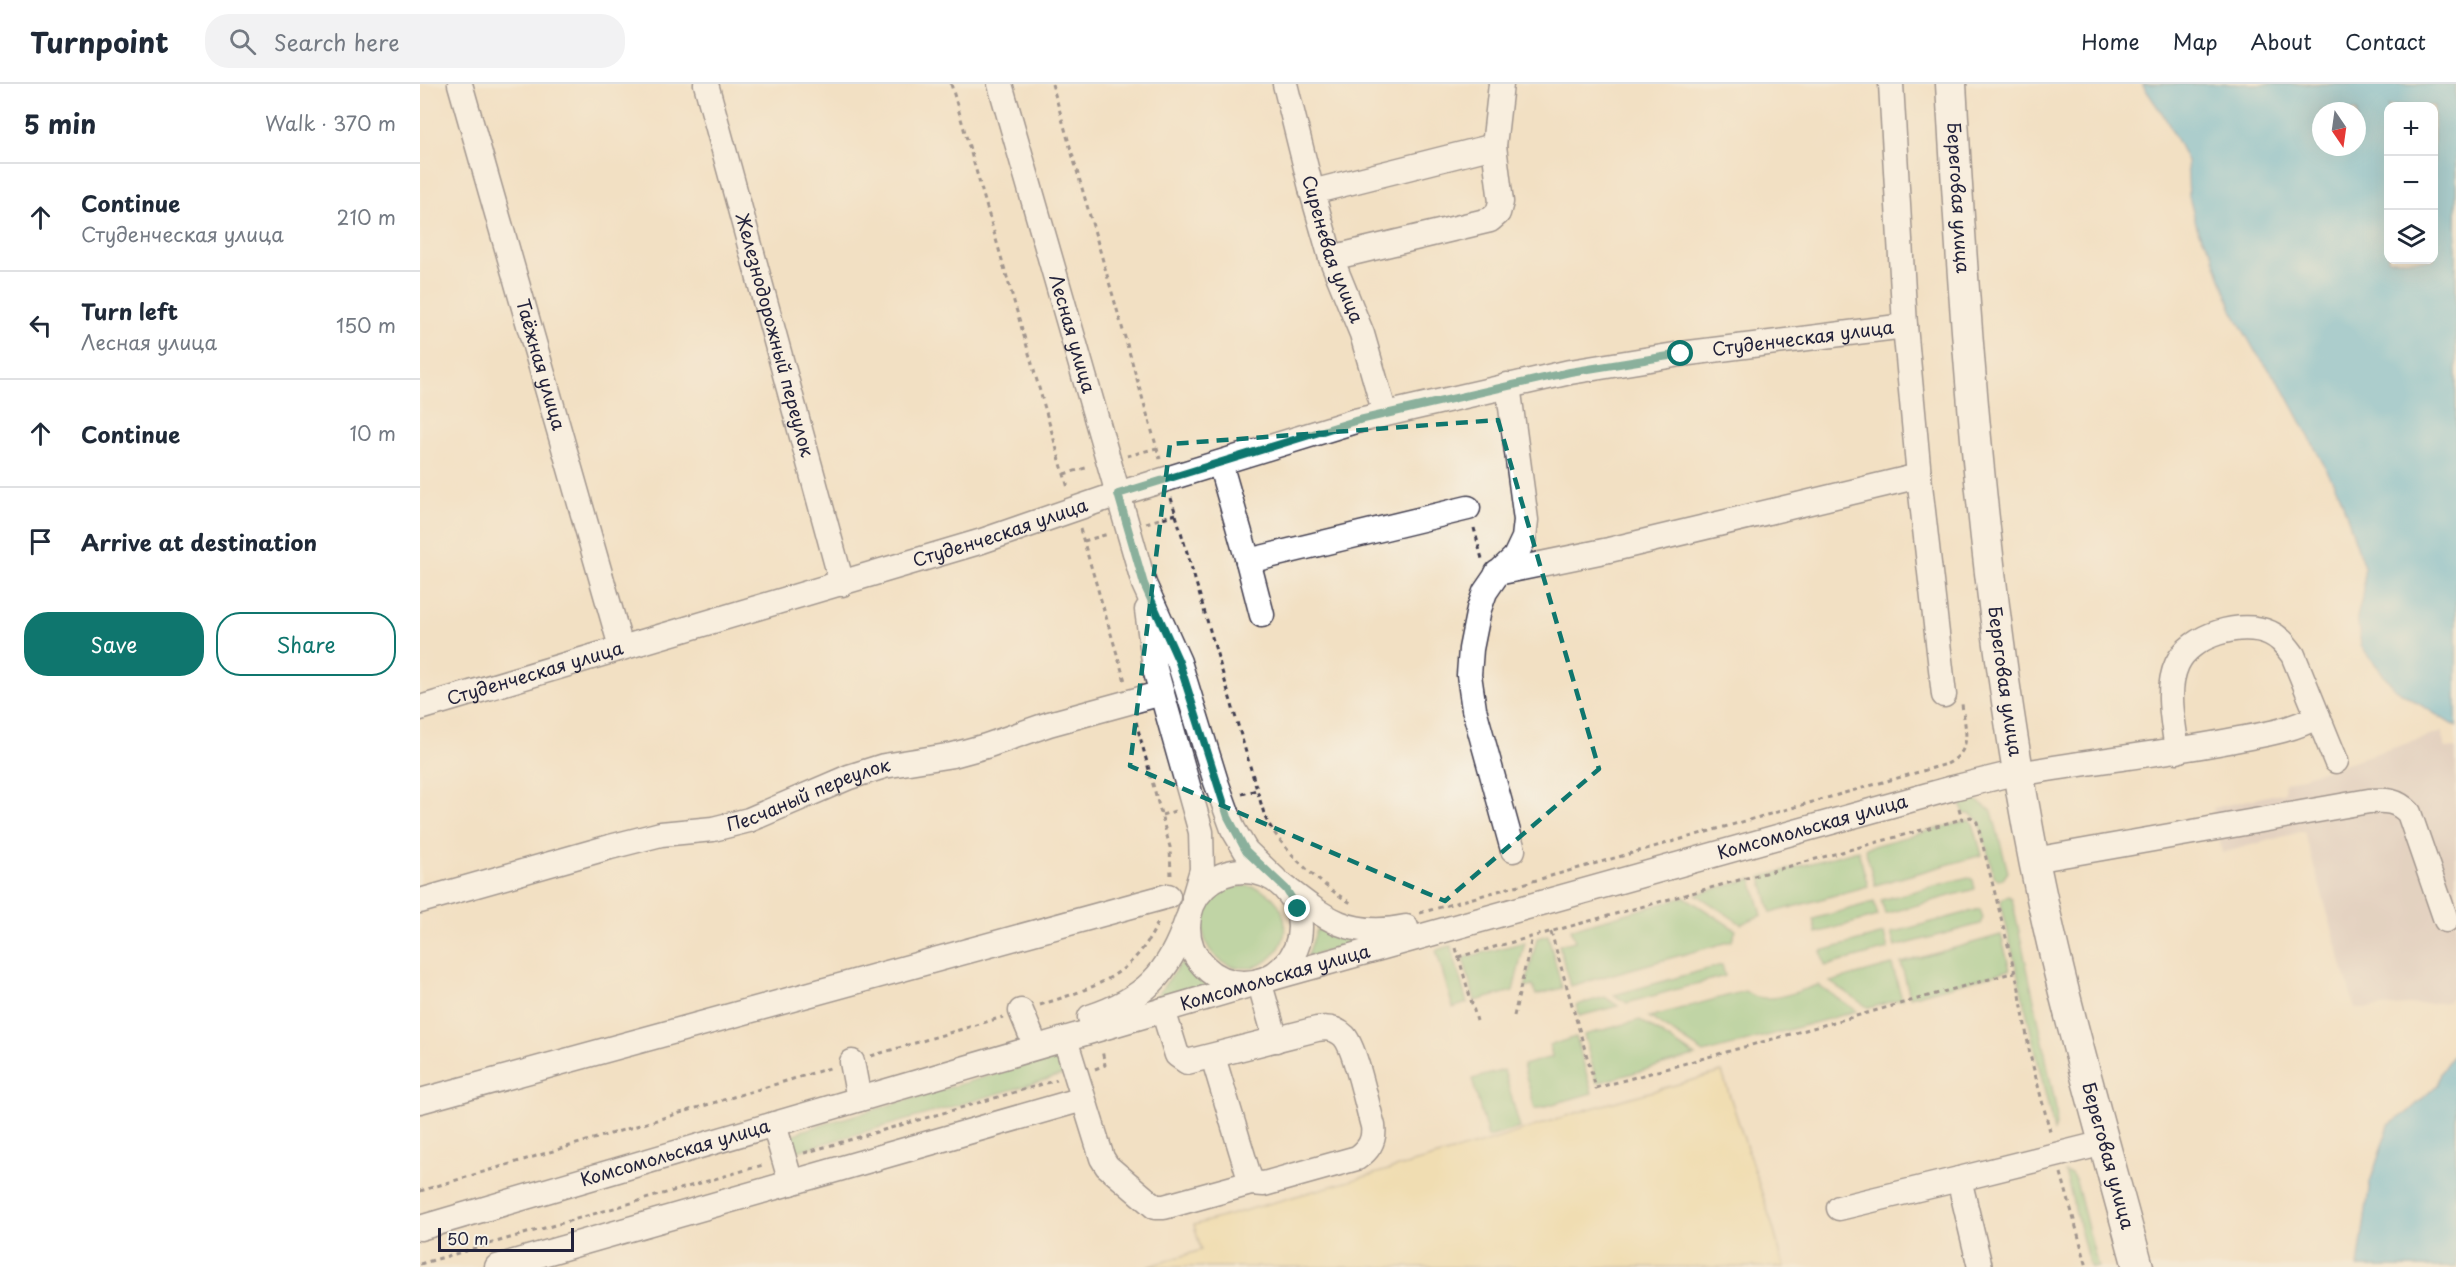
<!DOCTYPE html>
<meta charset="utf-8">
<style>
body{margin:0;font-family:"Playpen Sans",sans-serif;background:#f2f2f3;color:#1f2937}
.controls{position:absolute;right:18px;top:18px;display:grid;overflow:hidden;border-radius:12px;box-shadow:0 6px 24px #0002}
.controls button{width:54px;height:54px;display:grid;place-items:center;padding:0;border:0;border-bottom:2px solid #e0e1e3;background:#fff;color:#1f2937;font:30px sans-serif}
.compass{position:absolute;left:1892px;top:18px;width:54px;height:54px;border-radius:50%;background:#fff;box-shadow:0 6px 24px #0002;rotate:167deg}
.scale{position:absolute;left:18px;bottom:15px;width:136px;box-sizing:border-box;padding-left:6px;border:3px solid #22223b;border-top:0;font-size:16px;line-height:21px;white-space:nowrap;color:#22223b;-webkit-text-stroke:4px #f7f3e8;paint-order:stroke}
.stop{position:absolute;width:18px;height:18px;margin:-14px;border:4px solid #0f766e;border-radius:50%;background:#fff}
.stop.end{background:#0f766e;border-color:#fff;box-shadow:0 2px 6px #0008}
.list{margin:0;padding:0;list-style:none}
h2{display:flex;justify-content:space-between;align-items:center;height:78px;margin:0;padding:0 24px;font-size:26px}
h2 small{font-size:20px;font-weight:400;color:#747a83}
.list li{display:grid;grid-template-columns:39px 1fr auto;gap:18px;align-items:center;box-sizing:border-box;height:108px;padding:0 24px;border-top:2px solid #e0e1e3}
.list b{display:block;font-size:22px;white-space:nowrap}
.list p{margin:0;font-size:20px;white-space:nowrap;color:#747a83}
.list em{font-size:20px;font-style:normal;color:#747a83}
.actions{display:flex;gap:12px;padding:18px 24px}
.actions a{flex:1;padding:14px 0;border:2px solid #0f766e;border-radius:24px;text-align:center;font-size:21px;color:#0f766e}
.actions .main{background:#0f766e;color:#fff}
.icon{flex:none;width:33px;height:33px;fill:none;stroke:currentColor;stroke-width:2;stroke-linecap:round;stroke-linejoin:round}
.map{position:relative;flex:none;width:2036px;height:1183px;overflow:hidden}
header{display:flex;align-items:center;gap:36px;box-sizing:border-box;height:84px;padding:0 30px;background:#fff;border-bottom:2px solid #e0e1e3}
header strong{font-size:28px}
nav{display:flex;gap:33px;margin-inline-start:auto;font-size:21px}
.search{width:420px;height:54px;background:#f2f2f3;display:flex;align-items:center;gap:15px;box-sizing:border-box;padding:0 21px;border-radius:24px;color:#747a83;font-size:22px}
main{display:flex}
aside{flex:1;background:#fff}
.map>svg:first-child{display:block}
.industrial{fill:#d1c0bd}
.green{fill:#84c680;stroke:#53745e;stroke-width:1.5}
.sand{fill:#eeda9e;stroke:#887e6c;stroke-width:1.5}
.water{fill:#59b7d7;stroke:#3e6c89;stroke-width:1.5;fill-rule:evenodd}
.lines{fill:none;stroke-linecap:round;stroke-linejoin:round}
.minor-casing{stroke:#413e4f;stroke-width:27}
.major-casing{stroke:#413e4f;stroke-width:33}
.path{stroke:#413e4f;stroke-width:3;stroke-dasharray:4.5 4.5;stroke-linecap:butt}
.minor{stroke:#fff;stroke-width:24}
.major{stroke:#fff;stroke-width:30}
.route{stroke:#0f766e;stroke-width:8}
.marked{fill:none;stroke:#0f766e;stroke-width:4.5;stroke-dasharray:12 8;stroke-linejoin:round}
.labels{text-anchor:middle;stroke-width:5;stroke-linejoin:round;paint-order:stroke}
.street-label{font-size:18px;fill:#22223b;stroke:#f7f3e8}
</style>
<header>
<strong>Turnpoint</strong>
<div class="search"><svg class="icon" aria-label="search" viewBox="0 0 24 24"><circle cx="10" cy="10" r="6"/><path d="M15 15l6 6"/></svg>Search here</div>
<nav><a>Home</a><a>Map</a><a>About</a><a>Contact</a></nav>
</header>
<main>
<aside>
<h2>5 min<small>Walk · 370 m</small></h2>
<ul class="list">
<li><svg class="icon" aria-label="ahead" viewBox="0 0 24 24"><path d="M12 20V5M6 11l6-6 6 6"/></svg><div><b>Continue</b><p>Студенческая улица</p></div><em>210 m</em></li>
<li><svg class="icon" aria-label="left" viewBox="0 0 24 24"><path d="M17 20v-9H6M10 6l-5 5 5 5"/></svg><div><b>Turn left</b><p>Лесная улица</p></div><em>150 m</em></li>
<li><svg class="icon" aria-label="ahead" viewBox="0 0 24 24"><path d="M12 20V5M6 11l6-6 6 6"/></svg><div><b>Continue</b></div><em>10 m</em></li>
<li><svg class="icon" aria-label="arrive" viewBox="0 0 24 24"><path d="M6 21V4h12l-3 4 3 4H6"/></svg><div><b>Arrive at destination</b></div></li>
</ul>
<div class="actions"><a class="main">Save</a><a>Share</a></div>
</aside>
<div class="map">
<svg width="2036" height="1183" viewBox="0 0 2036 1183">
<rect width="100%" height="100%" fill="#f7f3e8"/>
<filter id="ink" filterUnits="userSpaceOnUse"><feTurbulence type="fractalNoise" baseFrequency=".0167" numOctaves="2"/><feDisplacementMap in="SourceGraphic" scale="12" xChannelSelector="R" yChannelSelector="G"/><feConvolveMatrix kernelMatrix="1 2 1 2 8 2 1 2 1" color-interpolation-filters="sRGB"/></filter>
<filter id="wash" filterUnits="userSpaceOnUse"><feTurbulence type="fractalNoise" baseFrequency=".008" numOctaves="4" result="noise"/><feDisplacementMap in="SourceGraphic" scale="24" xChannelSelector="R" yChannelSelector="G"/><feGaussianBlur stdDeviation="1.35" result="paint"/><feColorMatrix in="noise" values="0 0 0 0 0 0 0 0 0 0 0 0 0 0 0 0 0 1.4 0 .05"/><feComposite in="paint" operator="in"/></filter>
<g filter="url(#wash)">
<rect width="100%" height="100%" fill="#f2e0c3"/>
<path class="industrial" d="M2022,648l4,17 10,-1v244l-9,10 -92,7 -51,-178 -82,22 -9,-45 72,-16 -1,-9z"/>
<path class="green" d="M1540,716h16l16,11 16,61 -5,7 -5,1 -4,-4 -15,-56 -9,-6h-6z
M1549,736l4,3 9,32 -107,30 -10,-37z
M1438,766l10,36 -97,27 -10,-36z
M1548,793l5,3 2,9 -90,25 -4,-14z
M1332,795l10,36 -21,9 -45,-30z
M783 843a41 41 0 1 1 82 0a41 41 0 1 1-82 0Z
M1589,812l3,3 33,151c1,21 18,67 9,81l-53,-228 1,-5z
M1265,813l51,33 -4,11 -162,45 -11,-41 16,-4 -4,-12z
M1454,818l4,14 -62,17 -3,-14z
M1560,825l3,9 -3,6 -85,23 -4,-14z
M897,845l39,14 -49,14z
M1464,850l4,15 -63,17 -4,-15z
M1128,851l14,53 -26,7 -3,-9 -8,2 12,-50z
M1581,851l9,35 -100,27 -9,-34z
M1105,858l-12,49 -38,10 -12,-43z
M1031,862l16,57 -14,5 -17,-58z
M761,879l26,23 -55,16z
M1302,881l3,11 -98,27 -13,-8z
M1472,881l10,34 -33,9 -39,-26z
M1398,901l39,26 -153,42 -55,-36 96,-26c21,16 50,1 73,-6z
M1185,913l13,9 -39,10 -3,-11z
M1220,936l55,36 -98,27 -13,-48z
M1156,953l16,56 -57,16 -12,-44 29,-8 -2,-12z
M626,975l12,2 8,13 -275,79 1,-17 9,-5z
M1084,986l16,58 -32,9 -16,-58z
M1645,1088l6,2 5,7 22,86h-8z"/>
<path class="sand" d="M1302,988l50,152 12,43h-637l54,-17 -7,-25 293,-83 98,-32z"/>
<path class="water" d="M1722,0h314v643l-61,-38 -34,-43 -4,-29 7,-26v-24l-24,-72 -57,-107 -28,-37 -23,-41 -21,-60 -13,-19 -9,-34 -2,-36 -20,-40zM1968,22h46v154h-46zM1901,27h36v36h-36z
M2036,966v217h-98l12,-85 19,-57 19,-13 29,-27 3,-12z"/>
</g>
<g filter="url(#ink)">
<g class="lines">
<defs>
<g id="minor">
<path id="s1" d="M40,0l161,563"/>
<path id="s2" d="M286,0l136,500"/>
<path id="s3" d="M580,0l144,500 35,78 37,120 17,47 13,22 29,28"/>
<path id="s4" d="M865,0l27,108 19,66 31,76 23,80"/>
<path d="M1471,0l14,242 14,150 25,219"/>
<path d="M892,108l182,-46"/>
<path d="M911,174l159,-38 8,-7 3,-11 -7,-56 7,-62"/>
<path d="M1088,301l18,135 -2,18 -9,19 -17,16 -13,19 -6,17 -8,40 -2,26 5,34 39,141"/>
<path d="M800,379l28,98 220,-53"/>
<path d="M828,477l14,54"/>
<path d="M1077,489l112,-23 310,-74"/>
<path d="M727,526l8,59 46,163 1,38 -8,27"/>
<path id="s5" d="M0,624l559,-166 139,-48 237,-73 215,-49 111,-18 224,-28"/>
<path d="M1757,667c-3,-27 -12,-61 0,-87 13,-29 65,-44 93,-31 11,5 16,13 23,22l43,106"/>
<path d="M1599,690c73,-14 147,-20 220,-35 27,-5 54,-9 79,-23"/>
<path d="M1614,776l335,-59c17,-1 28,-1 40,12l37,107"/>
<circle cx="824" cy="843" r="56"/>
<path d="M861,800c43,34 68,55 125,43"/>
<path id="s6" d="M0,817l190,-54 51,-13 52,-5 36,-9 100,-43 35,-11 69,-11 33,-9 63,-22 113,-31"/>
<path d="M839,897l17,59"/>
<path d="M601,927l10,24"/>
<path d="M670,933c54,-18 79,-43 97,-97"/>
<path d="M645,955l37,119 5,8 48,41h9l87,-24 13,1 93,-26c12,-8 18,-18 16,-32 -6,-20 -17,-77 -29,-90 -8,-8 -17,-9 -27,-7l-130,33 -10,-7 -14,-45"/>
<path d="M793,973l38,126"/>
<path d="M432,978l7,37"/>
<path d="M0,1017l748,-205"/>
<path d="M354,1040l17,59"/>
<path d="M1419,1124l120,-29"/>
<path id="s7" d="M0,1144l863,-253 670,-187 49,-12"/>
<path d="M77,1183l586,-168"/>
<path d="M1560,1183l-21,-88 129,-32"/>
</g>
<g id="major">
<path id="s8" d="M1531,0c14,251 32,502 78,750 27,146 71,290 109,433"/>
</g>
</defs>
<use href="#minor" class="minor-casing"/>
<use href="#major" class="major-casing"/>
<path class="path" d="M531,0l117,404
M632,0l108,375
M707,372l30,-8
M644,390l25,-7
M751,414l94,319c15,31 57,70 88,87
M726,439l30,-9
M1054,444l8,31
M660,445l45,152
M664,457l24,-7
M716,638l34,125 1,29
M1527,680c27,-14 18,-35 15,-60
M822,710l15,-4
M1539,724l3,11 9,-2 6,5 42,167 11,66 21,80
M742,731l13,-4
M1000,829l527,-149
M1131,848l45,156 419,-116
M1036,864l21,73
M1038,873l504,-138
M620,921c55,-18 94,-28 119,-85
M1094,932l18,-79
M451,972l132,-39
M675,985l10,-4 -3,-15
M384,1069l253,-73
M1641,1089l26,94
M0,1107l413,-124
M0,1180l343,-99"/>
<use href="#minor" class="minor"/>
<use href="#major" class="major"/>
</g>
</g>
<g class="lines" filter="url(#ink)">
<path class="route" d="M878,825l-12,-20 -40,-38 -18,-34 -49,-155 -35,-78 -26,-90 237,-73 215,-49 111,-18"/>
</g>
<path d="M0 0H2036V1183H0ZM1078,336l101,349 -154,132 -315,-135 40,-322z" fill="#f2e0c3" fill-opacity=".55" fill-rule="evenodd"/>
<path class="marked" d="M1078,336l101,349 -154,132 -315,-135 40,-322z"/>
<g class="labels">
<g class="street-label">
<text dy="6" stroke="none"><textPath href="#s8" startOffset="114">Береговая улица</textPath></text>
<text dy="6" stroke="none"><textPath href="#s4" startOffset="172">Сиреневая улица</textPath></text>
<text dy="6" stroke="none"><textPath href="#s2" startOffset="260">Железнодорожный переулок</textPath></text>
<text dy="6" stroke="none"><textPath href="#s3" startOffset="260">Лесная улица</textPath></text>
<text dy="6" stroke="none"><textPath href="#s5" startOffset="1434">Студенческая улица</textPath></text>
<text dy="6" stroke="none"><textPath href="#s1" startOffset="292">Таёжная улица</textPath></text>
<text dy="6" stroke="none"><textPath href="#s5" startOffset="606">Студенческая улица</textPath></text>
<text dy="6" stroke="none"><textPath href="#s5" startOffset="120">Студенческая улица</textPath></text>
<text dy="6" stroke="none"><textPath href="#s8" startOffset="600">Береговая улица</textPath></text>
<text dy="6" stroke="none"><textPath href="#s6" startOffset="404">Песчаный переулок</textPath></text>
<text dy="6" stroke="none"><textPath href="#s7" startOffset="1449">Комсомольская улица</textPath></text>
<text dy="6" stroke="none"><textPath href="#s7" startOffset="891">Комсомольская улица</textPath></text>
<text dy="6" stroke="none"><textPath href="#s7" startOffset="266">Комсомольская улица</textPath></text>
<text dy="6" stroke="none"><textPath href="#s8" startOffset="1086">Береговая улица</textPath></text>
</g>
</g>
</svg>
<div class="controls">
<button>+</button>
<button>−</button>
<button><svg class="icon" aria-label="layers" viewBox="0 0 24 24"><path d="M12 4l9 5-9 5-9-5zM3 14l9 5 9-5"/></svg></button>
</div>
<svg class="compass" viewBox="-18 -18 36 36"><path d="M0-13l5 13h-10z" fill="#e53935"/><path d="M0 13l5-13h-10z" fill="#747a83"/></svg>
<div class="scale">50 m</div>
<div class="stop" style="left:1261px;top:270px"></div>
<div class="stop end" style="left:878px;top:825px"></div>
</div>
</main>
